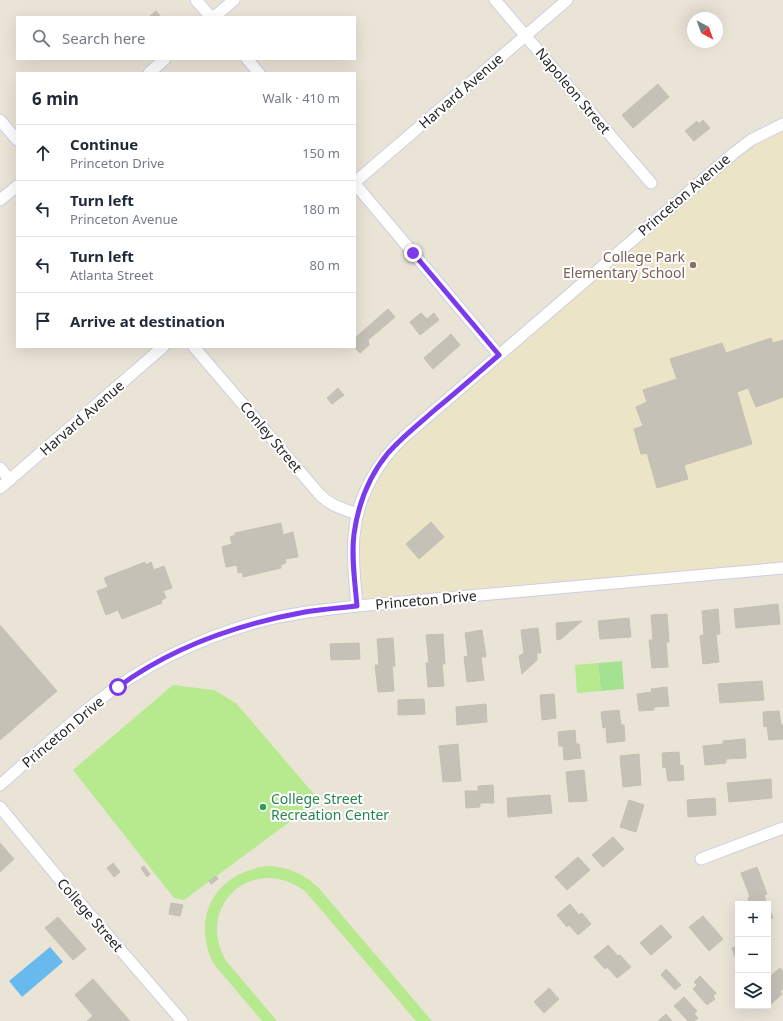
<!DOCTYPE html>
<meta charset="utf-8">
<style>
body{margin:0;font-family:"Noto Sans",sans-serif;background:#f6f6f7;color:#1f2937}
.controls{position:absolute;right:12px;bottom:12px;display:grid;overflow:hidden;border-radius:0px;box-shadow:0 4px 16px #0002}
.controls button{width:36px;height:36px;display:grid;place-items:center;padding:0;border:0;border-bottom:1px solid #e0e1e3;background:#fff;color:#1f2937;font:20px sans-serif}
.compass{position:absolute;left:687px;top:12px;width:36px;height:36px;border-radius:50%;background:#fff;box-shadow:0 4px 16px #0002;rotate:139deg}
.stop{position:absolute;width:12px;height:12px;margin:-9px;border:3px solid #7c3aed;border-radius:50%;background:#fff}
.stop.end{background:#7c3aed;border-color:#fff;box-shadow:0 1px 4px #0008}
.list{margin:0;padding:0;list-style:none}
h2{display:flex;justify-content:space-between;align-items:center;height:52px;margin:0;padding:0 16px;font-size:17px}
h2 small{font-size:13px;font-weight:400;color:#747a83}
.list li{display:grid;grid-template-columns:26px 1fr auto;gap:12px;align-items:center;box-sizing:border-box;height:56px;padding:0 16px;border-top:1px solid #e0e1e3}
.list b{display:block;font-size:15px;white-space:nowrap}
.list p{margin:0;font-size:13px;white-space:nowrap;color:#747a83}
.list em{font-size:13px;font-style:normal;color:#747a83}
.icon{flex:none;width:22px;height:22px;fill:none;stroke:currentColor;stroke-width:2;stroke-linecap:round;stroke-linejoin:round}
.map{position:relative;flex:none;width:783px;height:1021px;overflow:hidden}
.search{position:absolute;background:#fff;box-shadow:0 4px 16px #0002;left:16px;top:16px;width:340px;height:44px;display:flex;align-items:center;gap:10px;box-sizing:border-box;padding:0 14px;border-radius:0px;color:#747a83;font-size:15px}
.panel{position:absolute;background:#fff;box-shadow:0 4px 16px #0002;left:16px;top:72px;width:340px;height:276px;border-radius:0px}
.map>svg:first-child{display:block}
.education{fill:#ece4c6}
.green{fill:#a4e292}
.pitch{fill:#b7e98e}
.water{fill:#68baee}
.building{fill:#c5c1b7;stroke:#c4c0b1}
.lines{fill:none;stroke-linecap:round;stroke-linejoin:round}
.minor-casing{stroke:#cdcee0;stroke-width:13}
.minor{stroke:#fff;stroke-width:11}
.route{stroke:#7c3aed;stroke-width:5}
.education-dot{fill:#8d6e63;stroke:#fff;stroke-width:1.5}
.leisure-dot{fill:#2e9e5b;stroke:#fff;stroke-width:1.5}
.labels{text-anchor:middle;stroke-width:4;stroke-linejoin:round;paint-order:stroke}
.street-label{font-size:14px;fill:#262626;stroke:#fff}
.education-label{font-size:14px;fill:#785e54;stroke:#fff;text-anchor:end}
.leisure-label{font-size:14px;fill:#27864d;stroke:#fff;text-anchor:start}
</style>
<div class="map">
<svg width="783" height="1021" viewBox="0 0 783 1021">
<rect width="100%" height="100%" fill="#eae4d7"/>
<path class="education" d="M783,126v443l-428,36v-75l17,-60 359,-313z"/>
<path class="green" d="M622,661l2,28 -23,2 -3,-28z"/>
<path class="pitch" d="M598,663l3,28 -24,2 -2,-28z
M173,685l41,5 22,13 83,97 -135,100 -10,-2 -101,-128z
M268,866c19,1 34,7 49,20l115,135h-16l-111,-130c-53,-39 -112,17 -78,71l50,59h-15l-49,-58c-22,-48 3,-91 55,-97z"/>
<path class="water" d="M50,947l13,15 -41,35 -13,-16z"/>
<path class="building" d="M156,11l5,6h-12z
M658,84l11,13 -36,31 -11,-13z
M703,120l7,8 -16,13 -9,-10 12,-10 2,3z
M388,309l7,8 -27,23 1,5 -9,8 -6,-6 1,-9z
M421,313l6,6 7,-6 5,7 -19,15 -10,-13z
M451,334l9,11 -27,24 -9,-11z
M771,338l2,5 10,-3v57l-27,10 -8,-19 -11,4 15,52 -68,21 4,14 -31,9 -10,-35 -6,1 -7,-25 9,-3 -7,-19 11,-5 -4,-12 34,-11 -7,-20 52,-16 4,10z
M338,388l6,7 -12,9 -5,-6z
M431,522l13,15 -25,22 -13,-15z
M281,523l2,12 10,-3 5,25 -13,2 1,4 -5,2v3l-38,9 -1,-5 -4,1 -1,-8 -11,2 -4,-20 10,-3 -2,-7 5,-2v-2z
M145,562l1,3 5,-3 3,8 10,-4 8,22 -9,3 3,7 -5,2 1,3 -40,16 -4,-9 -12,5 -9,-24 11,-4 -4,-9z
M778,604l2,20 -44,4 -2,-19z
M718,609l2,25h-4l3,28 -16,2 -3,-28 4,-1 -2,-24z
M667,614l2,28h-3l2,25 -16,1 -3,-28h4l-2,-25z
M629,618l2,19 -31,2 -2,-18z
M582,621l-21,18 -4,1 -1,-17z
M0,625l57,66 -57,49z
M538,628l3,25h-4v7l-15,14 -3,-18 5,-3 -3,-23z
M482,630l4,27h-5l3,23 -17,2 -3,-25 4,-1 -3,-23z
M443,634l2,30h-3l2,22 -16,1 -2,-24h3l-3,-28z
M393,638l2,28h-3l2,25 -16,1 -3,-27h4l-2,-26z
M359,643l1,16 -29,1 -1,-16z
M762,681l2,19 -44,3 -2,-19z
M667,687l2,19 -15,1v3l-15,1 -2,-17 15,-2 -1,-3z
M554,694l2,24 -14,2 -2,-25z
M424,699l1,15 -27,1v-15z
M486,704l1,18 -30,3 -1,-18z
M619,710l2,15h3l1,16 -18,2 -1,-16 -3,1 -2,-16z
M779,711l2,14h2v14l-14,1 -2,-14 -3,1 -1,-15z
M575,730l1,14h3l2,14 -17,2 -1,-14h-4l-1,-14z
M745,739l1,19 -20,1v4l-21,2 -2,-19 20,-2v-3z
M458,744l3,37 -18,1 -4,-36z
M679,752l1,14 3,-1 1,15 -16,1 -2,-14 -3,1 -1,-15z
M639,754l2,31 -18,2 -3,-31z
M584,770l3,31 -18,1 -3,-30z
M771,779l1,19 -43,4 -2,-19z
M493,785l1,18h-14v4l-14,1 -1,-17h13v-5z
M550,795l2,18 -44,4 -1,-19z
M715,798l1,17 -28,2 -1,-17z
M629,800l15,5 -8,27 -16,-5z
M613,837l11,12 -21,18 -11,-12z
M0,843l14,16 -14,13z
M578,857l12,13 -23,20 -12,-13z
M113,863l7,9 -6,5 -7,-9z
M144,866l6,8 -3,3 -6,-9z
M757,867l10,27 -3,1 3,9h-17l-2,-6 2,-1 -9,-24z
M216,876l2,3 -7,5 -2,-3z
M171,903l12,2 -3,11 -11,-2z
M570,904l9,11 3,-2 9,11 -13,11 -9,-10 -2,2 -10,-12z
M768,906l5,12 -5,2z
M703,916l20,23 -14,12 -20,-24z
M58,917l28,32 -13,11 -28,-32z
M661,925l11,12 -21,18 -11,-12z
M608,945l10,11 2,-1 11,12 -14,11 -10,-11 -2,2 -11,-12z
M738,946v19l-6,-17z
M780,968l3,4v17l-3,2 2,3 -11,10 -3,-3v-19l2,-1 -2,-3z
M666,969l15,16 -6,5 -14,-15z
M700,976l16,17 -3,3 2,3 -8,6 -14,-16 4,-4 -3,-3z
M93,979l37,42h-43l6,-5 -18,-21z
M549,988l10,11 -15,14 -10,-11z
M684,997l13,14 -3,3 4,4 -4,3h-6l-14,-15z
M666,1014l6,7h-14z"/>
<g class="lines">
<defs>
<path id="minor" d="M196,0l15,17
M495,0l156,183
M214,17l20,-17
M247,59l12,14
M149,73l16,-14
M0,120l17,20
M355,182l212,-182
M355,184l144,171
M0,200l17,-14
M194,347l126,148c11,11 23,14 38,19
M0,468l10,12
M0,488l163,-141
M357,606c-2,-23 -5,-47 -3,-70 3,-39 23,-74 51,-100l329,-283 17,-13 32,-16
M0,785c31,-27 62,-55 94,-81 48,-38 106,-66 164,-82 32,-9 66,-12 99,-16l426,-38
M0,807l61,74 121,140
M701,859l82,-31"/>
</defs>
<use href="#minor" class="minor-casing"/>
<use href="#minor" class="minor"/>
</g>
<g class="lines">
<path class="route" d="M118,687c54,-40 121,-63 187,-75 17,-3 34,-4 52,-6 -2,-24 -6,-49 -3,-72 4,-29 15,-58 34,-81 14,-16 32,-30 49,-45 21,-17 41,-35 62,-53l-86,-102"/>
</g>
<circle class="education-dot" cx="693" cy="265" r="4"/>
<circle class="leisure-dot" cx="263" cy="807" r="4"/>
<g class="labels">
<g class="street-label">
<text transform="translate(461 91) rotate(-41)" y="5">Harvard Avenue</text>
<text transform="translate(573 91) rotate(50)" y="5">Napoleon Street</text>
<text transform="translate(684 195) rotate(-41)" y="5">Princeton Avenue</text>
<text transform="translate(82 418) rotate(-41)" y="5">Harvard Avenue</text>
<text transform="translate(271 437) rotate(50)" y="5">Conley Street</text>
<text transform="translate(426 600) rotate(-5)" y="5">Princeton Drive</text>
<text transform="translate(63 732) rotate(-40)" y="5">Princeton Drive</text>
<text transform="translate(90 915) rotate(49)" y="5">College Street</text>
</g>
<g class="education-label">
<text x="685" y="262">College Park<tspan x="685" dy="16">Elementary School</tspan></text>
</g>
<g class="leisure-label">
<text x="271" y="804">College Street<tspan x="271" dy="16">Recreation Center</tspan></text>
</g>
</g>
</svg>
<div class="controls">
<button>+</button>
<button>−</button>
<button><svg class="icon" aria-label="layers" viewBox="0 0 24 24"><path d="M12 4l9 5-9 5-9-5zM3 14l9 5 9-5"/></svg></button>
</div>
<svg class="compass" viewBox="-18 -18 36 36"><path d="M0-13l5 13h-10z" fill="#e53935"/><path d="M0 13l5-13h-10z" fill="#747a83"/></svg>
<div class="stop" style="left:118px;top:687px"></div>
<div class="stop end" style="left:413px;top:253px"></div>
<div class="search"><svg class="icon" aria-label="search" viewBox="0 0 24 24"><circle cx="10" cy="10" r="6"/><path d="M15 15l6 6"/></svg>Search here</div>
<section class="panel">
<h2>6 min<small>Walk · 410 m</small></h2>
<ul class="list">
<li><svg class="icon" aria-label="ahead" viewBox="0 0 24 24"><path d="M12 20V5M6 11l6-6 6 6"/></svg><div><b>Continue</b><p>Princeton Drive</p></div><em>150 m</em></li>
<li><svg class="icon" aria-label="left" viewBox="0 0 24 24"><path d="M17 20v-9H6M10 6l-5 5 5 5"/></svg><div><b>Turn left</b><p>Princeton Avenue</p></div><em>180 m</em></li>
<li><svg class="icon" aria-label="left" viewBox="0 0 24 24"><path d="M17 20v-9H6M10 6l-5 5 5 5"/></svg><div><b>Turn left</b><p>Atlanta Street</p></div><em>80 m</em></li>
<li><svg class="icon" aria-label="arrive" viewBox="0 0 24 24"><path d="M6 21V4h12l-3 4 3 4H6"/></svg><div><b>Arrive at destination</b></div></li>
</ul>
</section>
</div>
